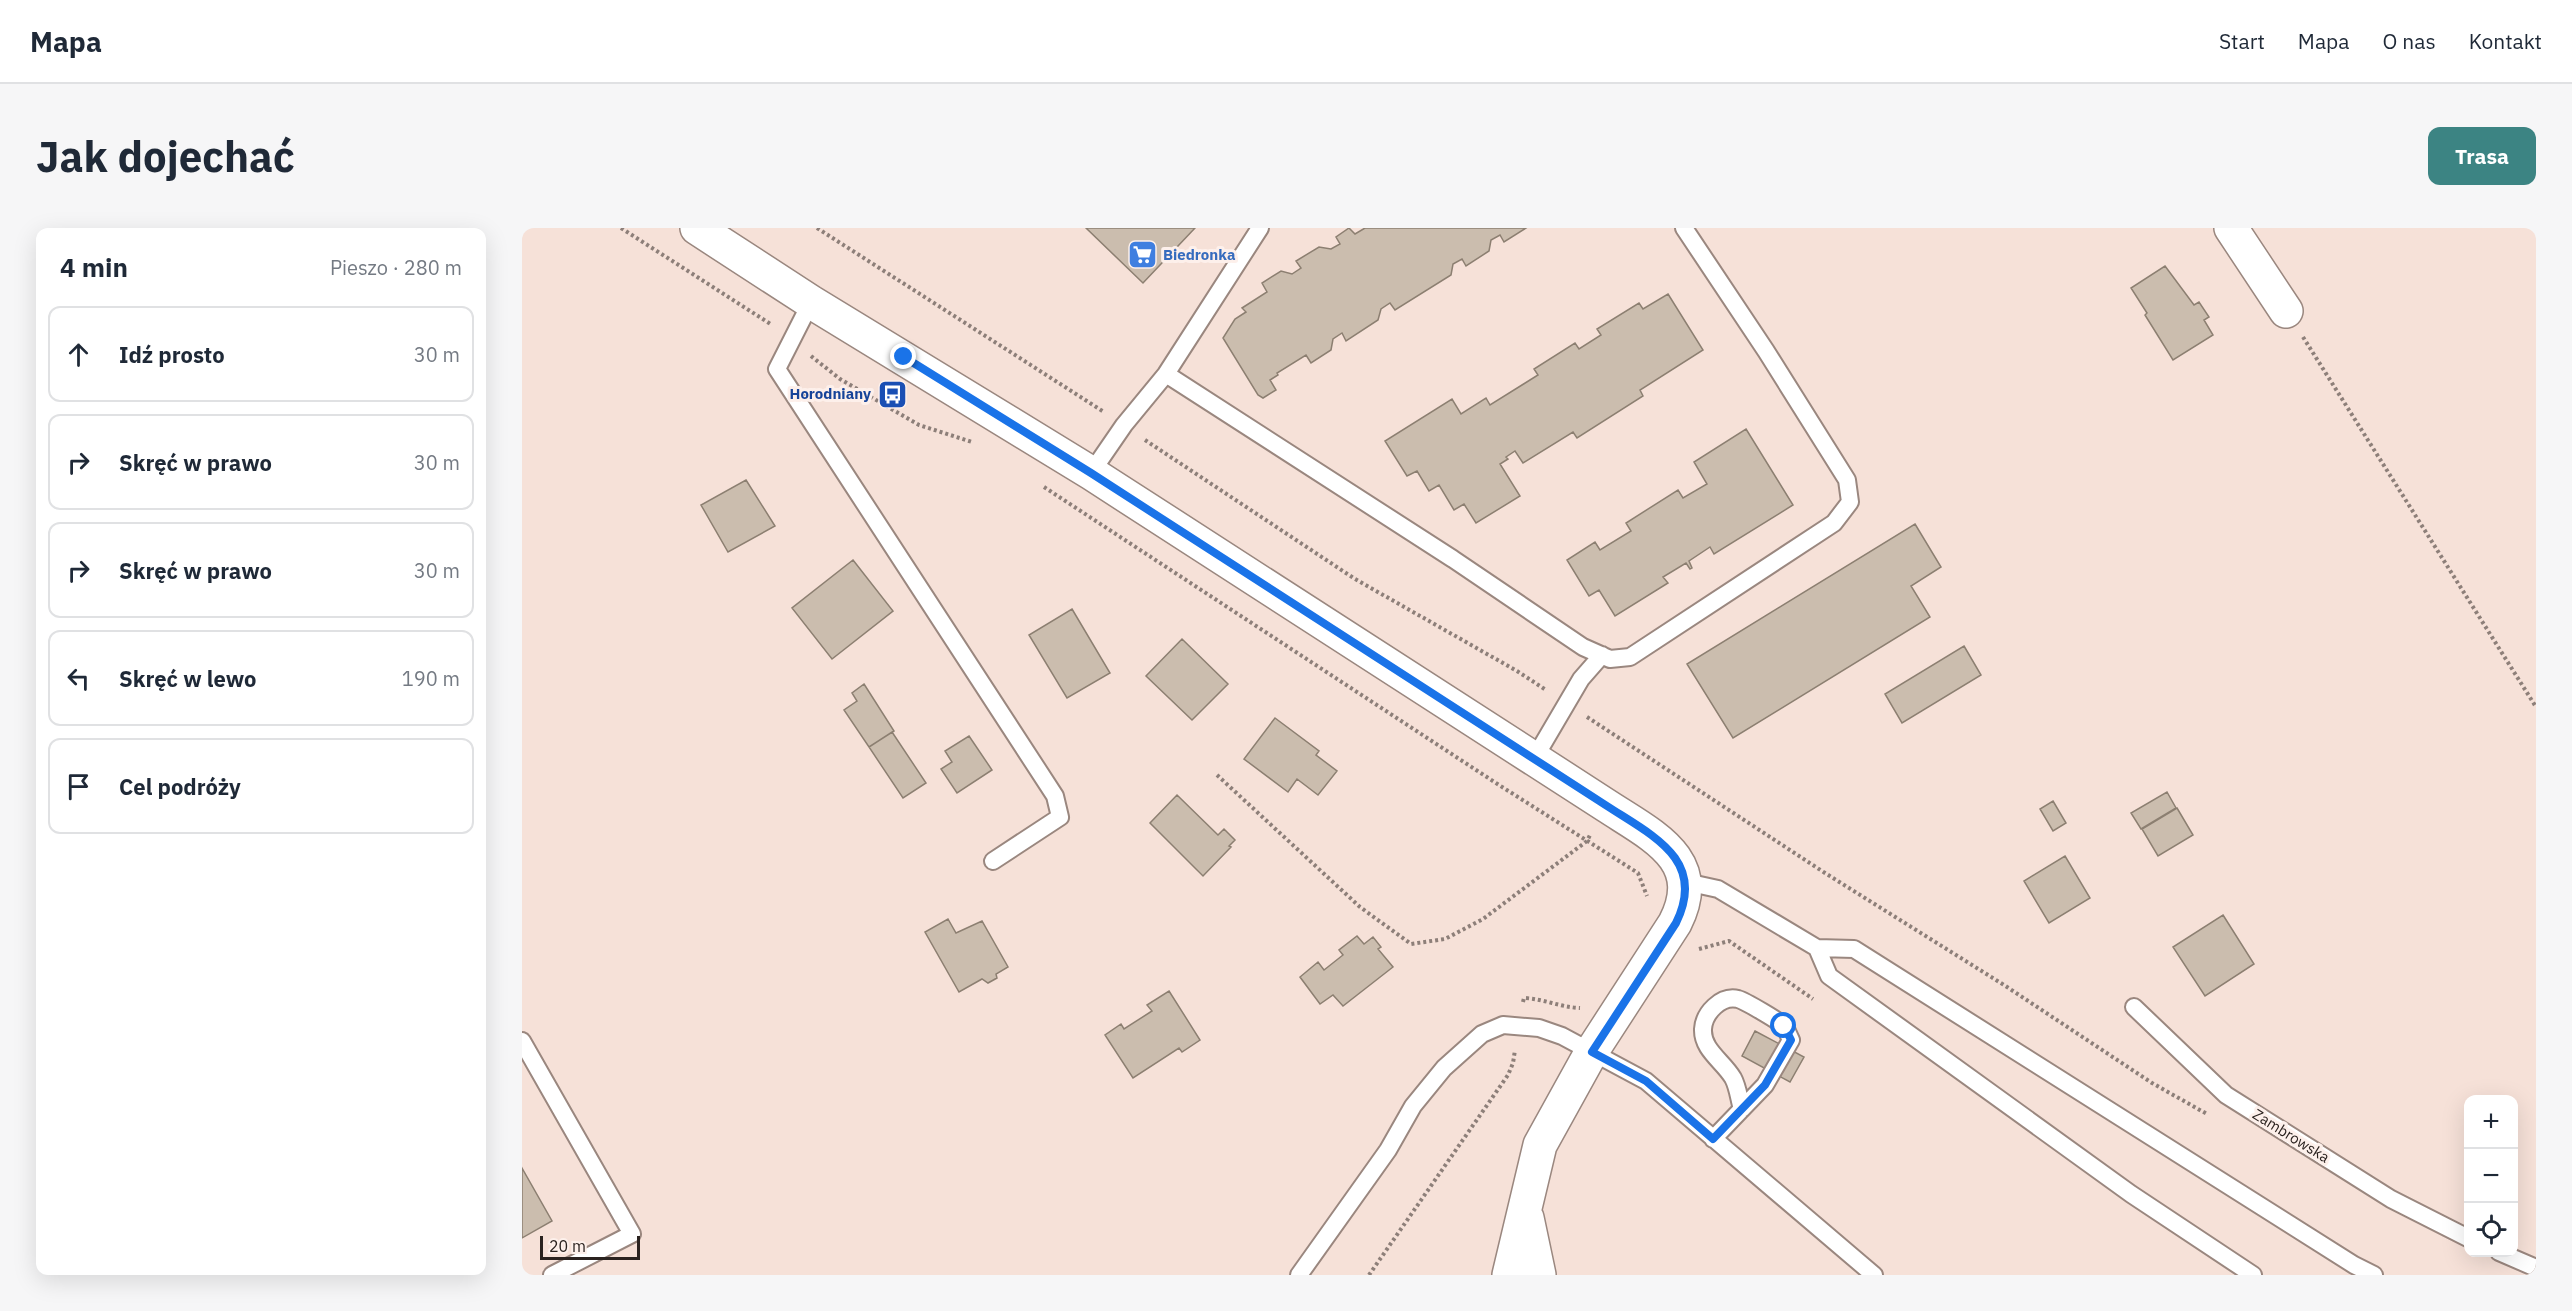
<!DOCTYPE html>
<html lang="pl">
<meta charset="utf-8">
<style>
body{margin:0;font-family:"IBM Plex Sans",sans-serif;background:#f6f6f7;color:#1f2937}
.controls{position:absolute;right:18px;bottom:18px;display:grid;overflow:hidden;border-radius:12px;box-shadow:0 6px 24px #0002}
.controls button{width:54px;height:54px;display:grid;place-items:center;padding:0;border:0;border-bottom:2px solid #e0e1e3;background:#fff;color:#1f2937;font:30px sans-serif}
.scale{position:absolute;left:18px;bottom:15px;width:100px;box-sizing:border-box;padding-left:6px;border:3px solid #2a221f;border-top:0;font-size:16px;line-height:21px;white-space:nowrap;color:#2a221f;-webkit-text-stroke:4px #fdf0eb;paint-order:stroke}
.stop{position:absolute;width:18px;height:18px;margin:-14px;border:4px solid #1a73e8;border-radius:50%;background:#fff}
.stop.end{background:#1a73e8;border-color:#fff;box-shadow:0 2px 6px #0008}
.list{margin:0;padding:0;list-style:none}
h2{display:flex;justify-content:space-between;align-items:center;height:78px;margin:0;padding:0 24px;font-size:26px}
h2 small{font-size:20px;font-weight:400;color:#747a83}
.list li{display:grid;grid-template-columns:39px 1fr auto;gap:18px;align-items:center;box-sizing:border-box;height:96px;margin:0 12px 12px;padding:0 12px;border:2px solid #e0e1e3;border-radius:12px}
.list b{display:block;font-size:22px;white-space:nowrap}
.list em{font-size:20px;font-style:normal;color:#747a83}
.icon{flex:none;width:33px;height:33px;fill:none;stroke:currentColor;stroke-width:2;stroke-linecap:round;stroke-linejoin:round}
.map{position:relative;flex:none;width:2014px;height:1047px;overflow:hidden;border-radius:12px}
header{display:flex;align-items:center;gap:36px;box-sizing:border-box;height:84px;padding:0 30px;background:#fff;border-bottom:2px solid #e0e1e3}
header strong{font-size:28px}
nav{display:flex;gap:33px;margin-inline-start:auto;font-size:21px}
.intro{display:flex;align-items:center;justify-content:space-between;box-sizing:border-box;height:144px;padding:0 36px}
h1{margin:0;font-size:42px}
.button{padding:15px 27px;border-radius:12px;background:#3c8483;color:#fff;font-size:21px;font-weight:700}
main{display:flex;gap:36px;padding:0 36px}
aside{flex:1;background:#fff;border-radius:12px;box-shadow:0 6px 24px #0002}
.map>svg:first-child{display:block}
.building{fill:#cbbdae;stroke:#8c7f71;stroke-width:1.5}
.lines{fill:none;stroke-linecap:round;stroke-linejoin:round}
.service-casing{stroke:#9a877f;stroke-width:20}
.minor-casing{stroke:#9a877f;stroke-width:36}
.tertiary-casing{stroke:#9a877f;stroke-width:36}
.path{stroke:#8d7f79;stroke-width:4;stroke-dasharray:3 3;stroke-linecap:butt}
.service{stroke:#fff;stroke-width:16}
.minor{stroke:#fff;stroke-width:33}
.tertiary{stroke:#fff;stroke-width:33}
.route{stroke:#1a73e8;stroke-width:8}
.labels{text-anchor:middle;stroke-width:6;stroke-linejoin:round;paint-order:stroke}
.shop-label{font-size:15px;font-weight:bold;fill:#366cbe;stroke:#fdf0eb;text-anchor:start}
.transit-label{font-size:15px;font-weight:bold;fill:#164399;stroke:#fdf0eb;text-anchor:end}
.street-label{font-size:15px;fill:#2a221f;stroke:#fdf0eb}
</style>
<header>
<strong>Mapa</strong>
<nav><a>Start</a><a>Mapa</a><a>O nas</a><a>Kontakt</a></nav>
</header>
<div class="intro"><h1>Jak dojechać</h1><a class="button">Trasa</a></div>
<main>
<aside>
<h2>4 min<small>Pieszo · 280 m</small></h2>
<ul class="list">
<li><svg class="icon" aria-label="ahead" viewBox="0 0 24 24"><path d="M12 20V5M6 11l6-6 6 6"/></svg><div><b>Idź prosto</b></div><em>30 m</em></li>
<li><svg class="icon" aria-label="right" viewBox="0 0 24 24"><path d="M7 20v-9h11M14 6l5 5-5 5"/></svg><div><b>Skręć w prawo</b></div><em>30 m</em></li>
<li><svg class="icon" aria-label="right" viewBox="0 0 24 24"><path d="M7 20v-9h11M14 6l5 5-5 5"/></svg><div><b>Skręć w prawo</b></div><em>30 m</em></li>
<li><svg class="icon" aria-label="left" viewBox="0 0 24 24"><path d="M17 20v-9H6M10 6l-5 5 5 5"/></svg><div><b>Skręć w lewo</b></div><em>190 m</em></li>
<li><svg class="icon" aria-label="arrive" viewBox="0 0 24 24"><path d="M6 21V4h12l-3 4 3 4H6"/></svg><div><b>Cel podróży</b></div></li>
</ul>
</aside>
<div class="map">
<svg width="2014" height="1047" viewBox="0 0 2014 1047">
<rect width="100%" height="100%" fill="#f6e1d8"/>
<path class="building" d="M564,0h109l-52,55z
M827,0l6,6 10,-6h161l-22,14 -4,-7 -9,5 -2,11 -23,15 -4,-7 -9,5 -2,11 -56,35 -5,-7 -9,6 -3,11 -32,21 -4,-8 -9,6 -2,11 -20,13 -5,-8 -29,18 1,2 -8,5 6,10 -13,8 -5,-3 -35,-57 12,-19 11,-7 -4,-4 25,-16 -5,-9 19,-12 11,3 9,-6 -5,-7 23,-14 12,2 9,-5 -4,-7z
M1643,38l29,39 5,-3 10,15 -5,3 9,15 -40,25 -28,-45 2,-2 -16,-25z
M1146,66l35,56 -63,40 3,6 -66,42 -4,-6 -50,31 -8,-12 -9,6 2,2 -8,5 20,32 -44,27 -12,-19 -10,6 -15,-25 -10,6 -12,-20 -10,5 -22,-35 67,-42 9,15 25,-16 4,7 48,-30 -4,-6 41,-26 4,6 22,-14 -4,-6 42,-26 4,6z
M1224,201l47,76 -79,49 -4,-7 -21,14 3,7 -2,1 -4,-6 -23,14 5,6 -53,33 -16,-26 -10,6 -22,-36 28,-18 5,8 31,-19 -5,-8 52,-33 5,8 24,-14 -13,-22z
M224,252l29,46 -47,26 -27,-47z
M1393,296l26,43 -30,19 19,31 -197,121 -46,-74z
M331,332l40,51 -61,48 -40,-51z
M550,381l38,64 -43,25 -38,-63z
M660,411l46,45 -36,36 -46,-44z
M1442,418l17,29 -79,48 -17,-29z
M342,456l30,47 -25,16 -25,-37 13,-9 -5,-8z
M753,490l44,33 -3,4 21,16 -19,24 -21,-16 -9,13 -44,-33z
M370,504l34,51 -23,15 -34,-51z
M447,508l23,34 -35,23 -16,-24 11,-7 -7,-11z
M1645,564l9,16 -35,21 -10,-16z
M655,567l41,40 6,-6 11,11 -6,6 2,1 -28,29 -53,-53z
M1531,573l13,22 -13,8 -13,-22z
M1655,580l16,27 -35,21 -16,-27z
M1543,628l25,42 -41,25 -25,-42z
M1701,687l31,49 -49,32 -32,-49z
M426,691l8,14 26,-12 26,46 -12,7 1,4 -9,5 -6,-4 -23,13 -34,-60z
M835,708l7,8 9,-7 8,10 -3,2 15,18 -50,39 -10,-11 -13,9 -20,-27 18,-15 6,8 19,-15 -4,-5z
M647,763l31,49 -18,12 -3,-4 -46,30 -28,-43 16,-11 3,5 28,-18 -5,-6z
M1233,803l49,26 -14,25 -48,-26z
M0,940l30,53 -30,17z"/>
<g class="lines">
<defs>
<path id="service" d="M289,74l-34,67 278,427 5,21 -67,44
M644,146l287,185 130,88 27,12 20,-2 204,-134 16,-21 -3,-22 -81,-129 -82,-123
M569,245l33,-48 42,-51 94,-146
M1012,531l47,-80 21,-24
M1164,654l32,7 99,59 37,1 500,316 20,10
M1295,720l12,28 302,218 122,81
M1612,779l92,88 165,104 77,39
M0,813l110,193 -80,41
M1191,911l52,-54 26,-45c-2,-4 -4,-9 -6,-13 -4,-5 -40,-26 -47,-28 -17,-4 -34,14 -35,30 -1,21 20,32 30,49 5,9 6,21 9,31
M1977,1024l37,16
M777,1047l89,-125 25,-44 31,-38 38,-34 21,-9 36,3 23,8 84,45 228,194"/>
<path id="minor" d="M1709,0l55,83"/>
<path id="tertiary" d="M175,0l114,74 280,171 516,333c46,30 100,54 68,117l-83,128 -52,94 -31,130
M1005,990l12,57"/>
</defs>
<use href="#service" class="service-casing"/>
<use href="#minor" class="minor-casing"/>
<use href="#tertiary" class="tertiary-casing"/>
<path class="path" d="M99,0l151,97
M295,0l287,184
M1781,109l233,370
M289,128l29,23 79,46 53,17
M623,212l210,139 162,92 29,19
M522,259l455,298 139,88 9,23
M1065,489l238,156 179,112 148,98 55,31
M695,547l143,132 51,37 34,-5 38,-20 104,-78 4,-8
M1177,721l30,-8 84,58
M1001,774l1,-4c21,1 35,9 56,10
M847,1047l139,-200 5,-12 2,-13"/>
<use href="#service" class="service"/>
<use href="#minor" class="minor"/>
<use href="#tertiary" class="tertiary"/>
</g>
<g class="lines">
<path class="route" d="M382,129l187,116 516,333c46,30 100,54 69,117l-84,129 54,29 67,58 52,-54 26,-45 -7,-14"/>
</g>
<defs>
<symbol id="supermarket-square" viewBox="-11 -11 22 22"><rect x="-9" y="-9" width="18" height="18" rx="4" fill="#3f7fe0" stroke="#fdf0eb"/><path d="M-6-5.5h2.5l.6 2H6L4.5 2H-2.5L-4.4-4H-6ZM-1.5 3.2a1.3 1.3 0 1 0 .1 0ZM3 3.2a1.3 1.3 0 1 0 .1 0Z" fill="#fff"/></symbol>
<symbol id="bus-square" viewBox="-11 -11 22 22"><rect x="-9" y="-9" width="18" height="18" rx="4" fill="#1a4fb4" stroke="#fdf0eb"/><path d="M-5-6H5V4H4V6H2V4H-2V6H-4V4H-5ZM-3.5-4V0h7V-4ZM-3.5 1.2v1.5H-2V1.2ZM2 1.2v1.5H3.5V1.2Z" fill="#fff"/></symbol>
</defs>
<g fill-rule="evenodd">
<use href="#supermarket-square" x="604" y="10" width="33" height="33"/>
<use href="#bus-square" x="354" y="150" width="33" height="33"/>
</g>
<g class="labels">
<g class="shop-label">
<text x="641" y="32">Biedronka</text>
</g>
<g class="transit-label">
<text x="349" y="171">Horodniany</text>
</g>
<g class="street-label">
<text transform="translate(1769 908) rotate(32)" y="5">Zambrowska</text>
</g>
</g>
</svg>
<div class="controls">
<button>+</button>
<button>−</button>
<button><svg class="icon" aria-label="locate" viewBox="0 0 24 24"><circle cx="12" cy="12" r="6"/><path d="M12 2v4M12 18v4M2 12h4M18 12h4"/></svg></button>
</div>
<div class="scale">20 m</div>
<div class="stop" style="left:1262px;top:798px"></div>
<div class="stop end" style="left:382px;top:129px"></div>
</div>
</main>
